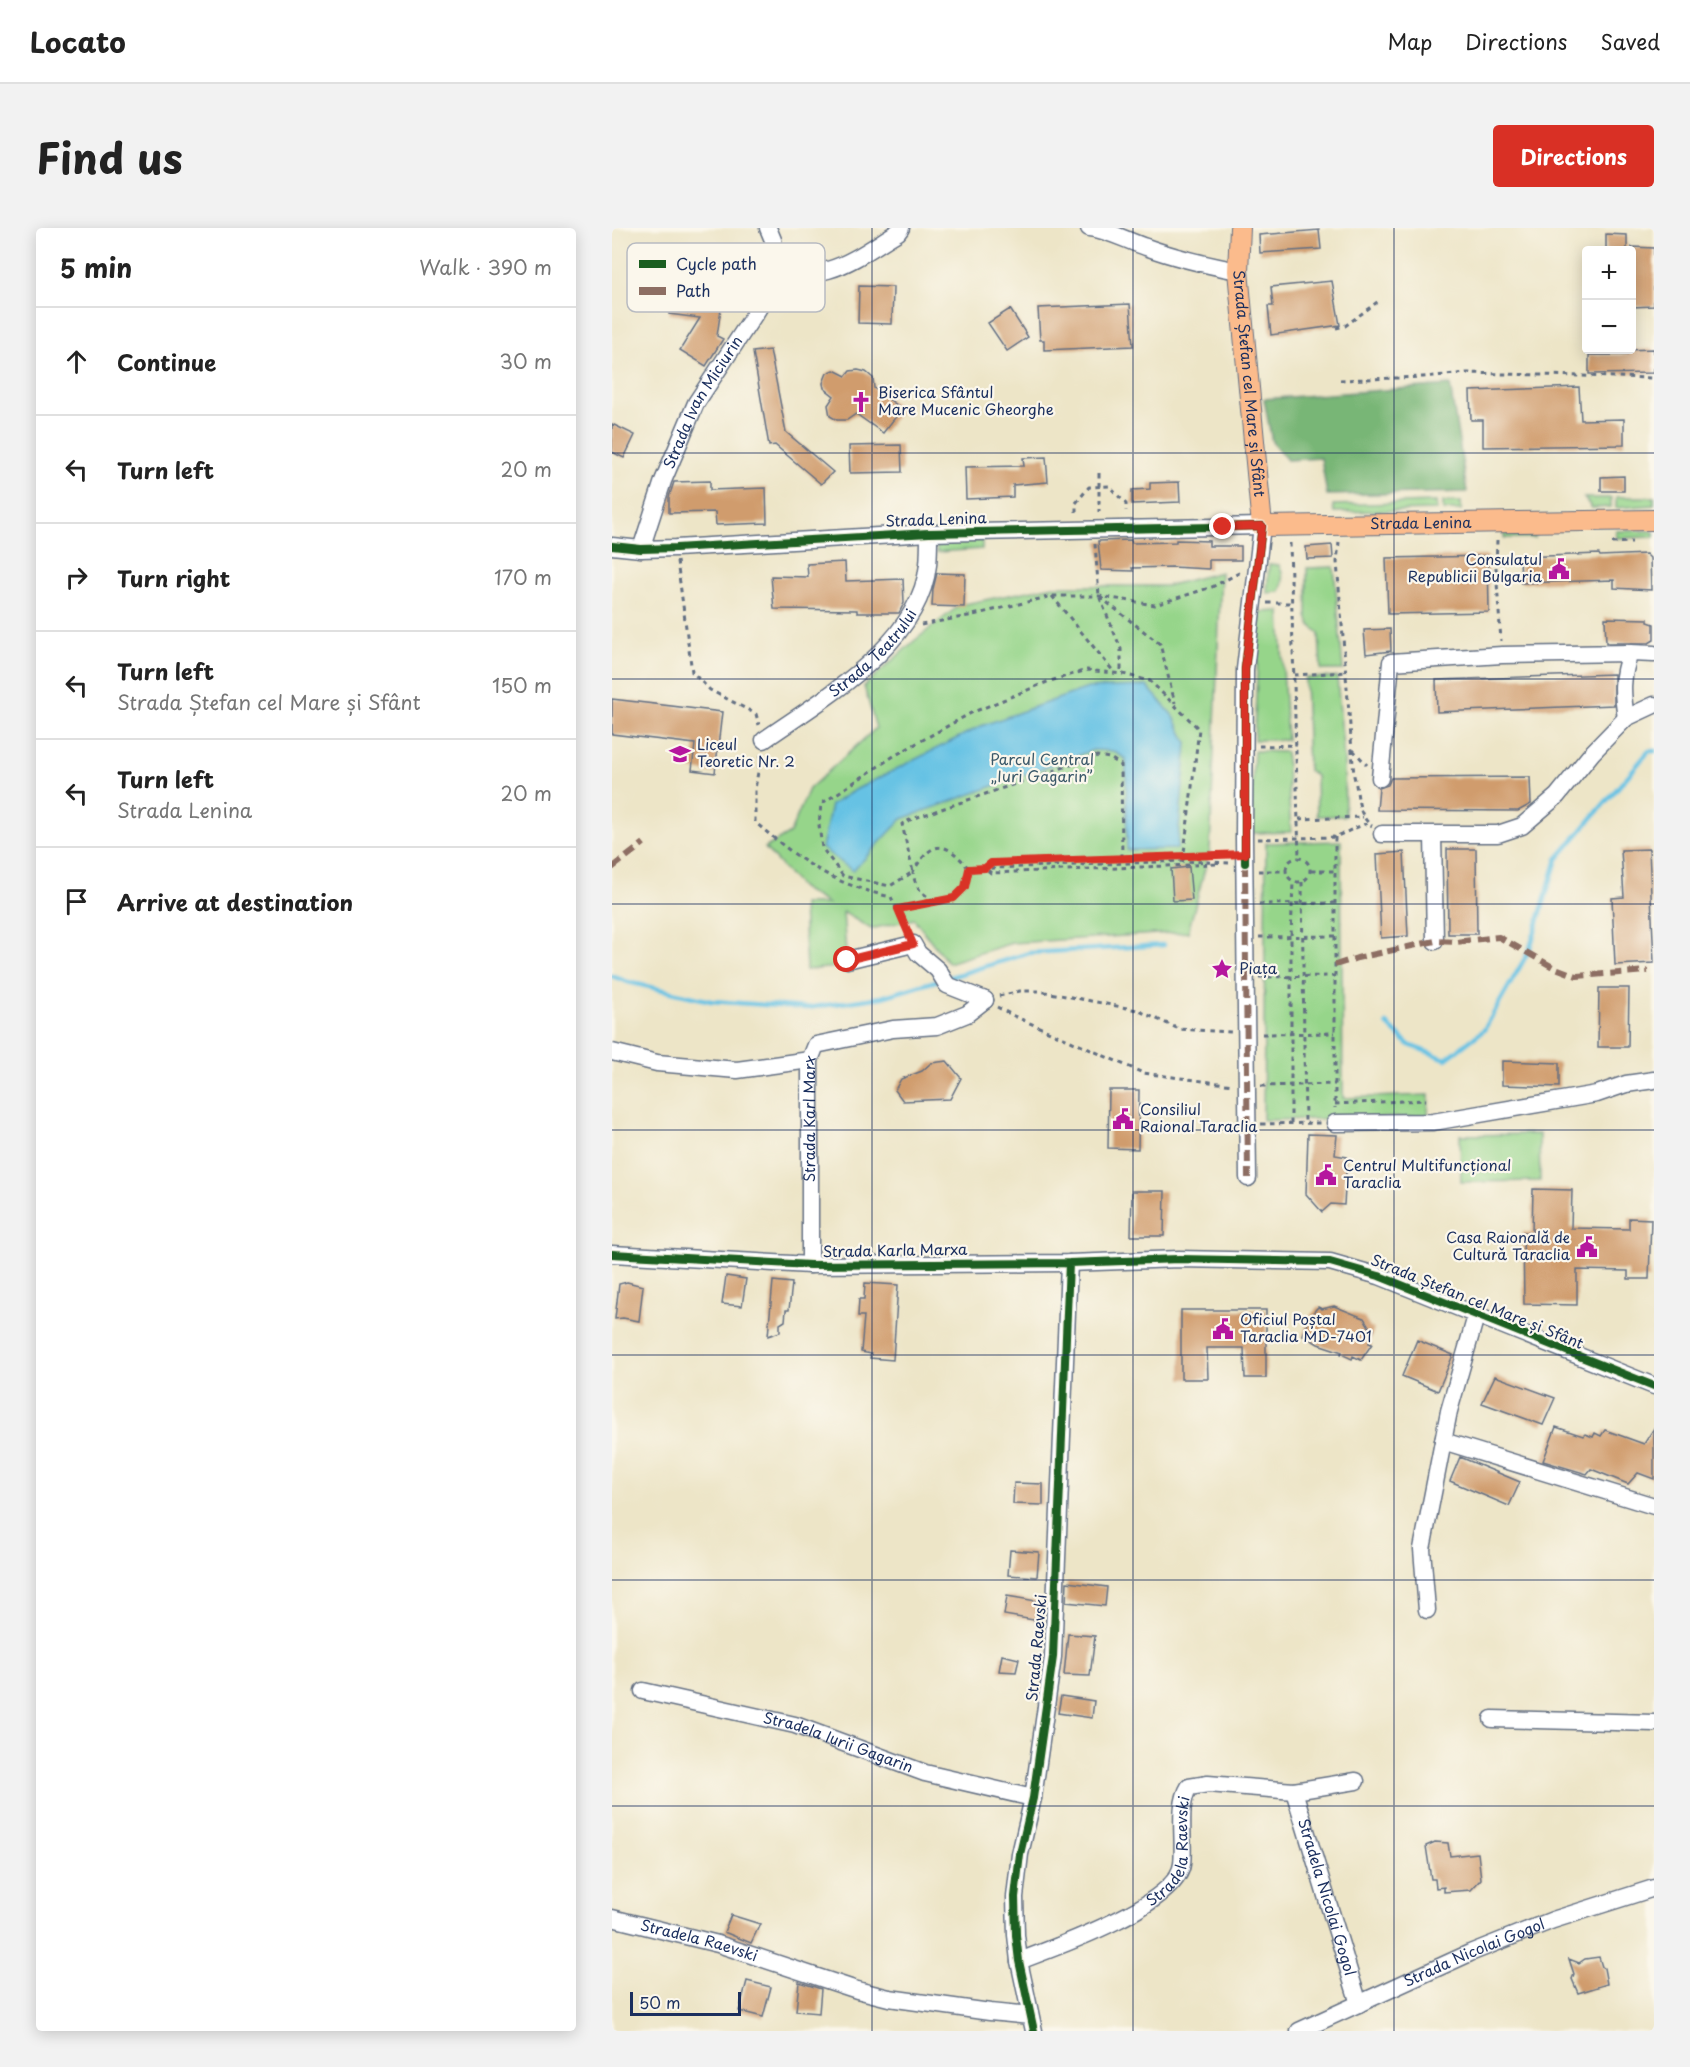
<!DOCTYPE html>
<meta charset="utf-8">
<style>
body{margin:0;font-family:"Playpen Sans",sans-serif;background:#f2f2f2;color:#222}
.controls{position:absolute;right:18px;top:18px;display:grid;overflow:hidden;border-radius:6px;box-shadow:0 3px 15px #0003}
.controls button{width:54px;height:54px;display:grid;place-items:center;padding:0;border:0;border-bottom:2px solid #e0e0e0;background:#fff;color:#222;font:30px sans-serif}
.scale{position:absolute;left:18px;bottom:15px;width:111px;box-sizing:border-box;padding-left:6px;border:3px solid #1b2f5e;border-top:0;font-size:16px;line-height:21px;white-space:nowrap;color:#1b2f5e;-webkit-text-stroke:4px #fbf7ec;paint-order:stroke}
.stop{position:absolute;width:18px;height:18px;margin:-14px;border:4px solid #d93025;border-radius:50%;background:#fff}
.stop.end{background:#d93025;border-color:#fff;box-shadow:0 2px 6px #0008}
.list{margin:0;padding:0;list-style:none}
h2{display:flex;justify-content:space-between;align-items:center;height:78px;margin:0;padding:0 24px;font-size:26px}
h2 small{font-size:20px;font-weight:400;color:#767676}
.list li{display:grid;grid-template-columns:39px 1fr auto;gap:18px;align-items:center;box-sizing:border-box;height:108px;padding:0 24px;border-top:2px solid #e0e0e0}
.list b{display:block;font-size:22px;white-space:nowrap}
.list p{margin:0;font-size:20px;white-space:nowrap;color:#767676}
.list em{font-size:20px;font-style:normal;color:#767676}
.icon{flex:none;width:33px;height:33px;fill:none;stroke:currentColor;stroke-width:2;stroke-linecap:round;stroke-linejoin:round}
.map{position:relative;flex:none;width:1042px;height:1803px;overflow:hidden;border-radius:6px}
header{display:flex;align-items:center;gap:36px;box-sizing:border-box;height:84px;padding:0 30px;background:#fff;border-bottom:2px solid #e0e0e0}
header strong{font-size:28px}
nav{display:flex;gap:33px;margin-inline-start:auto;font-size:21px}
.intro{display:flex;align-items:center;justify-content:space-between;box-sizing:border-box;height:144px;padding:0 36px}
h1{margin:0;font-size:42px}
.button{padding:15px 27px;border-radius:6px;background:#d93025;color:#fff;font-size:21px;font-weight:700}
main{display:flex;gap:36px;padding:0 36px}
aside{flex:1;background:#fff;border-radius:6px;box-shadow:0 3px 15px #0003}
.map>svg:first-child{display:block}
.green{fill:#96d58a;stroke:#588274;stroke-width:1.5}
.forest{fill:#78b676;stroke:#4a726a;stroke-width:1.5}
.water{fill:#66c2e4;stroke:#4078a1;stroke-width:1.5}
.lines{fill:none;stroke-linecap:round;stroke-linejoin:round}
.stream{stroke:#66c2e4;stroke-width:4.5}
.building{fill:#d09c6d}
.minor-casing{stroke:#646f83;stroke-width:19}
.major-casing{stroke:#646f83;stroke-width:22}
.path{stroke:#646f83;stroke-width:3;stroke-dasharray:4.5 4.5;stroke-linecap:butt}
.minor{stroke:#fff;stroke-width:16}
.major{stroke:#fbbb8c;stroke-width:20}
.quiet{stroke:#8d6e63;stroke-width:6;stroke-dasharray:12 6;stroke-linecap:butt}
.cycleway-casing{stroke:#fbf7ec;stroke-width:11}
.cycleway{stroke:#1b5e20;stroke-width:8}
.route{stroke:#d93025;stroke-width:8}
.grid{fill:none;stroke:#1b2f5e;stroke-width:1.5;stroke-opacity:0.55}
.labels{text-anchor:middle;stroke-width:4.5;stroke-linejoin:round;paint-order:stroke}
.street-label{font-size:15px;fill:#1b2f5e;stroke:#fbf7ec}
.poi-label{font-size:15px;fill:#1b2f5e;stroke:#fbf7ec;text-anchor:start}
.park-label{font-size:15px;fill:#3a5869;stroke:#fbf7ec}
.key{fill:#fbf7ec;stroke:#b8bbc1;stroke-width:1.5}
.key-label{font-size:16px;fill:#1b2f5e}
</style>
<header>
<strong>Locato</strong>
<nav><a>Map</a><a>Directions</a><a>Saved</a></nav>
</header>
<div class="intro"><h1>Find us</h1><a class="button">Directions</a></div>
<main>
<aside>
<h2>5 min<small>Walk · 390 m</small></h2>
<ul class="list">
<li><svg class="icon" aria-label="ahead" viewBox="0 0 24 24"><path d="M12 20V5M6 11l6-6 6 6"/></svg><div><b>Continue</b></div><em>30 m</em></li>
<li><svg class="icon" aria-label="left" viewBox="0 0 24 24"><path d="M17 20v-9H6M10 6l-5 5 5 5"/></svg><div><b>Turn left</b></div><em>20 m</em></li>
<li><svg class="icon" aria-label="right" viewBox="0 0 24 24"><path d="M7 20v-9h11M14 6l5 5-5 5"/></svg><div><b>Turn right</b></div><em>170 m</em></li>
<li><svg class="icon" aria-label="left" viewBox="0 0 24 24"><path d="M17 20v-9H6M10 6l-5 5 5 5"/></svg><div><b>Turn left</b><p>Strada Ștefan cel Mare și Sfânt</p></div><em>150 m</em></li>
<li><svg class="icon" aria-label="left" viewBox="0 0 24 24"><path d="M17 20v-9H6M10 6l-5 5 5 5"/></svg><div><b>Turn left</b><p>Strada Lenina</p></div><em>20 m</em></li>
<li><svg class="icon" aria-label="arrive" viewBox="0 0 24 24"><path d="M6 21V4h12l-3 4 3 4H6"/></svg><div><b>Arrive at destination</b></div></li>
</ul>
</aside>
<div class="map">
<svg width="1042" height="1803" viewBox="0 0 1042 1803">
<rect width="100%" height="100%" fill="#fbf7ec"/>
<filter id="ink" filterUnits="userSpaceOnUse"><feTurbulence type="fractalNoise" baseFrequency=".0167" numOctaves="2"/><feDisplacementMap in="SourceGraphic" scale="12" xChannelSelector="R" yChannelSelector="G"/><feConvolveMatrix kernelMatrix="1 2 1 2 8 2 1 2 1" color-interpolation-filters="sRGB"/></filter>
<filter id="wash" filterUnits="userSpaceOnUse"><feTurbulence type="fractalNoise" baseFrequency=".008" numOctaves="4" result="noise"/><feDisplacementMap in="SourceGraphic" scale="24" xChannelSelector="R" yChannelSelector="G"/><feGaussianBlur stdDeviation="1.35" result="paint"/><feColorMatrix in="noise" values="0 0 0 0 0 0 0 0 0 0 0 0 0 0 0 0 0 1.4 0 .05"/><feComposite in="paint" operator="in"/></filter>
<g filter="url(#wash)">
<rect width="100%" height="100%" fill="#ede5c7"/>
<path class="green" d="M1004,269h38v8l-38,3z
M972,270h27v9l-19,1z
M824,274l1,8 -103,2 -1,-7z
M831,274h18v8h-18z
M1004,303h34l4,1v5l-37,1z
M923,304v6h-31v-5z
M370,312v9l-45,3 -1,-10z
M657,336l10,1c4,8 6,20 0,27l-12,1z
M722,339l9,103h-22l-2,-37 -9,-8 -3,-9v-48z
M609,344l-11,278 -22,82 -176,11 -64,20 -34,-44 -43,10 -28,-17 4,54 -41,4 -3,-66h25l-27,-16 -36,-40 25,-15 19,-44 67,-61 -12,-42 50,-45 46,-36 93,-19h113z
M668,383l7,129h-33l6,-128z
M725,449l7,84 1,55h-28l-1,-40 -8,-6 -3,-92z
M642,523l32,1 5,80 -41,1z
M729,613l2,257 86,-3 -1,22 -165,3 3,-277z
M927,906l1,47 -79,1 -1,-47z"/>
<path class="forest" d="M838,157l17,107 -140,3 -6,-37 -34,2 -15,-18 -8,-43z"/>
<path class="water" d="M535,458l27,31 13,26 -10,106 -50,1 -1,-91 -13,-8 -20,-1 -191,69 -49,52 -31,-23 9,-43 22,-14 128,-65 107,-38z"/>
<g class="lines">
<path class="stream" d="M0,748l16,6 83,19 96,7 75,-11 57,-17
M335,750l82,-25 135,-8
M775,796l22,21 37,14 38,-29 45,-79 28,-92 92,-108h5"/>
</g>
<g id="blocks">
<path class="building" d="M707,2l2,19 -61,4 -1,-18z
M994,6l21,1v15h-21z
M1020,19l22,1v58l-22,1z
M105,29l35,4 -4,23 -23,-3 -8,55 6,3 -17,27 -26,-16 20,-32 -31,-4 6,-44 19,3 1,-9 20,3z
M720,53l8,44 -69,10 -3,-29h5l-2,-19z
M247,58l34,1 -1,37 -34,-1z
M518,76l3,42 -89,4v-10h-4l-2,-32z
M398,81l18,28 -21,14 -19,-28z
M1042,121v24l-65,1v-19h38v-5z
M158,122l16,82 47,40 -12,12 -46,-39 -6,1 -16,-94z
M222,142l12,6 4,-5 8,-1 8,2 7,6 1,10 28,21 -19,24 -27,-19 -9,6h-10l-7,-4 -2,-11 6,-9 -10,-8 -1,-5 4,-10z
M967,159l2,33 43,-1v26l-141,2v-27h-12l-1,-29z
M0,196l23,11 -11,23 -12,-6z
M289,217l1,27 -52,1 -1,-27z
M434,229l2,25 -35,3v12l-47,2 -1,-32 59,-1 -1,-8z
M1012,248v15h-23v-14z
M98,253v9l56,-2 1,35 -51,2 -1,-13 -46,1v-16l5,-15z
M567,254l1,20 -48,2v-14l18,-1v-6z
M519,312l1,3 44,-1v-2l33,1v5h32v14h-32v9l-37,-2 -40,1 1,3 -32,-1 -3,-29z
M720,317l1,13 -26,1 -1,-12z
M987,326l1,2 46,-2 4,4 1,32 -37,-2v-8l-93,3 -1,-26z
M876,328l1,56 -101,2 -2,-56z
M233,334l1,19 57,-2 1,24 -5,10h-42v-3l-83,-1 -3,-33 37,1 -1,-13z
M325,345l28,1 -1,33 -32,-1 1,-17z
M993,390l43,1v3l6,2v16l-5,3h-43z
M778,401l1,22 -25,3 -2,-24z
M1002,446v31l-177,7 -1,-32z
M0,471l110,13 -7,61 -23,-3 3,-26 -83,-10z
M918,549l1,27 -13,7 -141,-1 2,-22 9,-3 3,-7z
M835,621h29l1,85h-29z
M1037,621l5,114 -39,2 -3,-67 12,-1 -3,-47z
M792,624l4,84 -27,2 -4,-84z
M577,639l3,33 -19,1 -2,-32z
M987,760h30l-1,59h-30z
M335,833l14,17 -11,21 -47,2 -8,-11 6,-11 21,-8 9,-8z
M890,833l57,2v24l-57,-2z
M497,862h30l-1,59 -30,-1z
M696,906l29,1 -2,20 12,2 -3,48 -13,-1 -9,8 -16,-18z
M921,961l39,1 -1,38 58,1v-11l22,1 -2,60h-21v-8l-51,-1v35l-53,-1 -1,-72 9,1z
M520,963h33l-1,45h-33z
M114,1048l20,3 -4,27 -20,-2z
M161,1053l19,2 -3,27h-3l-1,11 -5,3v8l-12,4z
M15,1054l16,4 -4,35 -16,-3 -8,1 4,-35z
M253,1055l33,2 -5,75 -23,-2 1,-4 -10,-2 3,-36h-6l1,-17h5z
M722,1078l30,12 6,10 4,1 -5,14 3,1 -11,16 -8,-4 -1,3 -11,-5 1,-2 -24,-8 -15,-9 8,-20 7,-8 4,2z
M569,1082h85v68h-21l-1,-30h-37l1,31h-27z
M805,1112l36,15 -15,36 -36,-15z
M883,1148l60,22 -12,27 -61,-22z
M944,1199l27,9 2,-2 8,3 2,-4 6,3 4,-6 39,14 10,-16v51l-16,-6 -10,11 -37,-15 -4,5 -44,-13z
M848,1229l60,25 -11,24 -59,-25z
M402,1255l29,1v21l-30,-1z
M398,1322l29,2 -2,25 -29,-2z
M455,1354l40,5 -2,19 -39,-4z
M395,1368l35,6 -3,19 -35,-6z
M456,1406l27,2 -5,40 -26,-1z
M390,1427l17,4 -3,13 -17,-1z
M449,1468l33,5 -2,17 -34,-5z
M823,1614l13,1 2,13 28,-3 3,26 -10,11 -27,2v-5l-8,1 -1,-9h-4l-5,-33z
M119,1687l29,9 -9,19 -27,-11z
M987,1729l3,10 2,1 3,16 -29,9 -6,-14 2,-5 -5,-15 10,4 6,-4z
M135,1753l24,6 -8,30 -24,-6z
M187,1754l22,7 -2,24 -23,-2z"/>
</g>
</g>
<g filter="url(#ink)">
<use href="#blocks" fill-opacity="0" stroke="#646f83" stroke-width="1.5"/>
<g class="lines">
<defs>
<g id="minor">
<path d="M477,0c20,2 38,13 57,19 30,11 61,18 92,24"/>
<path d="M165,49c17,-2 34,-2 51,-7 25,-7 48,-25 70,-38l3,-4"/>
<path d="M0,318l29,3 35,-1 253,-15 333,-7 -17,143 -1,170 4,339"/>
<path id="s1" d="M29,321l22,-68 33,-78 62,-94 19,-32 -4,-37 -5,-12"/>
<path d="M1018,425l24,1"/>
<path id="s2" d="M152,512c60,-42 155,-95 164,-175 1,-11 1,-22 1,-32"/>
<path d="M768,550l11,-116 111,-7 128,-2c-9,25 -8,40 -4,65"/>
<path d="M770,606h116l24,-8 35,-30 35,-43 34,-35 28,-13"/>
<path d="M821,607l2,106"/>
<path d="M235,732l66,-16 5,9 20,17 9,15 38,15"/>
<path d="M0,824l45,11 80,7 73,-10"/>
<path d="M723,895l98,-1 164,-28 29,-10 28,-4"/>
<path d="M0,1026l198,11 259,-2 110,-4 151,3 49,14 275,110"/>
<path id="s3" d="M198,1037v-205l6,-15 77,-16 44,-3 30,-12 18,-14"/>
<path d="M831,1213l211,65"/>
<path d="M815,1382l-5,-61 27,-138 27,-95"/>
<path id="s4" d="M31,1463l152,34 130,48 108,25"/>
<path d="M880,1491l162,4"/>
<path id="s5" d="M682,1563l65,213"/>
<path id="s6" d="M0,1690l106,26 139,46 32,8 101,14 40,4"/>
<path id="s7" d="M407,1733c35,-13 158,-56 163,-97 3,-23 -5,-58 7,-77l19,-3 86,7 62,-10"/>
<path d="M422,1803l-15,-70 -3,-26 -1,-38 5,-43 13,-56 20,-141 16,-394"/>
<path id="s8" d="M687,1803l171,-78 83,-33 101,-32"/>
</g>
<g id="major">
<path id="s9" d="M628,0l-2,43 24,255 392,-6"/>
</g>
</defs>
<use href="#minor" class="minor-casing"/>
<use href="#major" class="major-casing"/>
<path class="path" d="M724,100l9,-2 35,-26
M728,152l83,-3 44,-4 187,5
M487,245v39
M464,284v-9l13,-16 20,-1 17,18v7
M885,312l-1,28 5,73
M727,314l-2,20 17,214c5,17 2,38 18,50
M678,315l9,315
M1000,315l20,-1
M483,316l4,52 22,53v25
M65,333l15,111 18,18 46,24 3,11
M440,368l62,76
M488,369l60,47 15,59
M655,375h25
M309,397l52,-10 79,-19h47l56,9 57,-18 31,-16
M682,447l53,-3
M647,518l38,-1
M741,522l14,15
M149,527l-6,34v33c45,39 77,62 136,75l16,34
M687,591l64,-2
M723,609v271
M646,611l77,-2 32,-14
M674 642a12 12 0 1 1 24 0a12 12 0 1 1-24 0Z
M510,630l-1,-93 -11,-7 -13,-2 -185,63 -10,5 11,48 -23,14 -47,-10 -21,-28 -3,-23 2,-21 73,-48 77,-43 76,-31 40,-12 36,4 27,7 49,48 -16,132
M604,636l-225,9 -6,-5 6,-5 240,-9
M357,641c-5,22 -8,28 -31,34 -15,-8 -23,-14 -25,-31 19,-33 33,-32 56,-3l214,-8 48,2
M646,643h28
M699,643h24
M690,654l3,242
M647,676l76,-1
M286,681l38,-6
M647,709l76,-1
M647,749l76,-1
M387,768l21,-5h20l97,19 42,19 53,3
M385,779l17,9 129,57 90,12
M650,806l73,-1
M649,858l74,-2
M723,876l91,-4
M649,896l59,-1
M679,896v-187l2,-55"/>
<use href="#minor" class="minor"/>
<use href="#major" class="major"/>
<path class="quiet" d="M633,635l3,315
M0,640l32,-25
M723,737l22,-7 78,-17 20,1 44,-5 54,30 24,9 71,-5"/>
<defs>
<path id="cycleway" d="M0,318l29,3 35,-1 253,-15 333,-7 -17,143v194
M0,1026l198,11 259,-2 110,-4 151,3 49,14 275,110
M422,1803l-15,-70 -3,-26 -1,-38 5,-43 13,-56 20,-141 16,-394"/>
</defs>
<use href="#cycleway" class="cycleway-casing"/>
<use href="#cycleway" class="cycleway"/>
</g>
</g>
<g class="lines" filter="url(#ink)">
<path class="route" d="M235,732l66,-16 -15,-35 56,-11 11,-11 4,-18 16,-1 6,-5 254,-9v-185l17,-143 -39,1"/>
</g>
<path class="grid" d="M260,0v1803M521,0v1803M782,0v1803M0,225h1042M0,451h1042M0,676h1042M0,902h1042M0,1127h1042M0,1352h1042M0,1578h1042"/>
<defs>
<symbol id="church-bare" viewBox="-9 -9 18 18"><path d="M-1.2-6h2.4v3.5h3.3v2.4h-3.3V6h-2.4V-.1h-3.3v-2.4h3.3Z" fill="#b5179e" stroke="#fbf7ec" stroke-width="2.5" paint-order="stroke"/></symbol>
<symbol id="civic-bare" viewBox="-9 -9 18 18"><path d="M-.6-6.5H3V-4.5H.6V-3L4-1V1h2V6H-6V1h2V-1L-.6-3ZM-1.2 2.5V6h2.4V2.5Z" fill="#b5179e" stroke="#fbf7ec" stroke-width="2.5" paint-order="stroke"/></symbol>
<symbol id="school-bare" viewBox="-9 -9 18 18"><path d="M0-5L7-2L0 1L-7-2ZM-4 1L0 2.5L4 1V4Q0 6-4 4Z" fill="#b5179e" stroke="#fbf7ec" stroke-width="2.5" paint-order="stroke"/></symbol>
<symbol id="sight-bare" viewBox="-9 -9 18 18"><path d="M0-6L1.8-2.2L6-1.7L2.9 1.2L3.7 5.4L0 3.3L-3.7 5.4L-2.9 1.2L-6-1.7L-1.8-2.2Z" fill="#b5179e" stroke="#fbf7ec" stroke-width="2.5" paint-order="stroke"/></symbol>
</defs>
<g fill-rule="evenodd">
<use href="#church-bare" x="234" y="159" width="30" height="30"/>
<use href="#civic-bare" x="932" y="326" width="30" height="30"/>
<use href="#school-bare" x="53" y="511" width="30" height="30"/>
<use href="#sight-bare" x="595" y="726" width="30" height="30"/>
<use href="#civic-bare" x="496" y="876" width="30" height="30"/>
<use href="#civic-bare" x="699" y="932" width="30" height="30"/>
<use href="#civic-bare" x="960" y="1004" width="30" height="30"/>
<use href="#civic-bare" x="596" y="1086" width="30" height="30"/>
</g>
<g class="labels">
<g class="street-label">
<text dy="5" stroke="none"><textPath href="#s9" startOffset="156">Strada Ștefan cel Mare și Sfânt</textPath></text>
<text dy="5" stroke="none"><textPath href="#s1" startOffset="160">Strada Ivan Miciurin</textPath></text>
<text transform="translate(324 292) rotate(-2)" y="5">Strada Lenina</text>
<text dy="5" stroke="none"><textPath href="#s9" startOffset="458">Strada Lenina</textPath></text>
<text dy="5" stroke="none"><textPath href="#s2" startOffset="140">Strada Teatrului</textPath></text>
<text dy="5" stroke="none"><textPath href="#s3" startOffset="146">Strada Karl Marx</textPath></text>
<text transform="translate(283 1023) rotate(-1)" y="5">Strada Karla Marxa</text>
<text transform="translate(865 1074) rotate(22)" y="5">Strada Ștefan cel Mare și Sfânt</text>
<text transform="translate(425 1420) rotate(-85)" y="5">Strada Raevski</text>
<text dy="5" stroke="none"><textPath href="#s4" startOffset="202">Stradela Iurii Gagarin</textPath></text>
<text dy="5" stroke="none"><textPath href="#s7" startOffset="202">Stradela Raevski</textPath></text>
<text dy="5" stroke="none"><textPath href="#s5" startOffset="111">Stradela Nicolai Gogol</textPath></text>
<text dy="5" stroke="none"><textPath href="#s6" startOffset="90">Stradela Raevski</textPath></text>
<text dy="5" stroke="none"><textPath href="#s8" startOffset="192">Strada Nicolai Gogol</textPath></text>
</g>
<g class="poi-label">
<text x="266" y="170">Biserica Sfântul<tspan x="266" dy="17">Mare Mucenic Gheorghe</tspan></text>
<text x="930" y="337" text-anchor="end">Consulatul<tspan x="930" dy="17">Republicii Bulgaria</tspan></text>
<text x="85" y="522">Liceul<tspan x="85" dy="17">Teoretic Nr. 2</tspan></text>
<text x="627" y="746">Piața</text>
<text x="528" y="887">Consiliul<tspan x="528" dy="17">Raional Taraclia</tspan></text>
<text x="731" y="943">Centrul Multifuncțional<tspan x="731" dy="17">Taraclia</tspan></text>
<text x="958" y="1015" text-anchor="end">Casa Raională de<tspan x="958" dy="17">Cultură Taraclia</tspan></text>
<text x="628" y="1097">Oficiul Poștal<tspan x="628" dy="17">Taraclia MD-7401</tspan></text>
</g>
<g class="park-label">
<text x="430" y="537">Parcul Central<tspan x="430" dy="17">„Iuri Gagarin”</tspan></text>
</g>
</g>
<rect x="15" y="15" width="198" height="69" rx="9" class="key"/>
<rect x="27" y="32" width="27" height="8" fill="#1b5e20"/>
<rect x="27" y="59" width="27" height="8" fill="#8d6e63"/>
<g class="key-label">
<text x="64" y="42">Cycle path</text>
<text x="64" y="69">Path</text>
</g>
</svg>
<div class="controls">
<button>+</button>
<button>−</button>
</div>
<div class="scale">50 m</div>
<div class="stop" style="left:235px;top:732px"></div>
<div class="stop end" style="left:611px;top:299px"></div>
</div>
</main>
